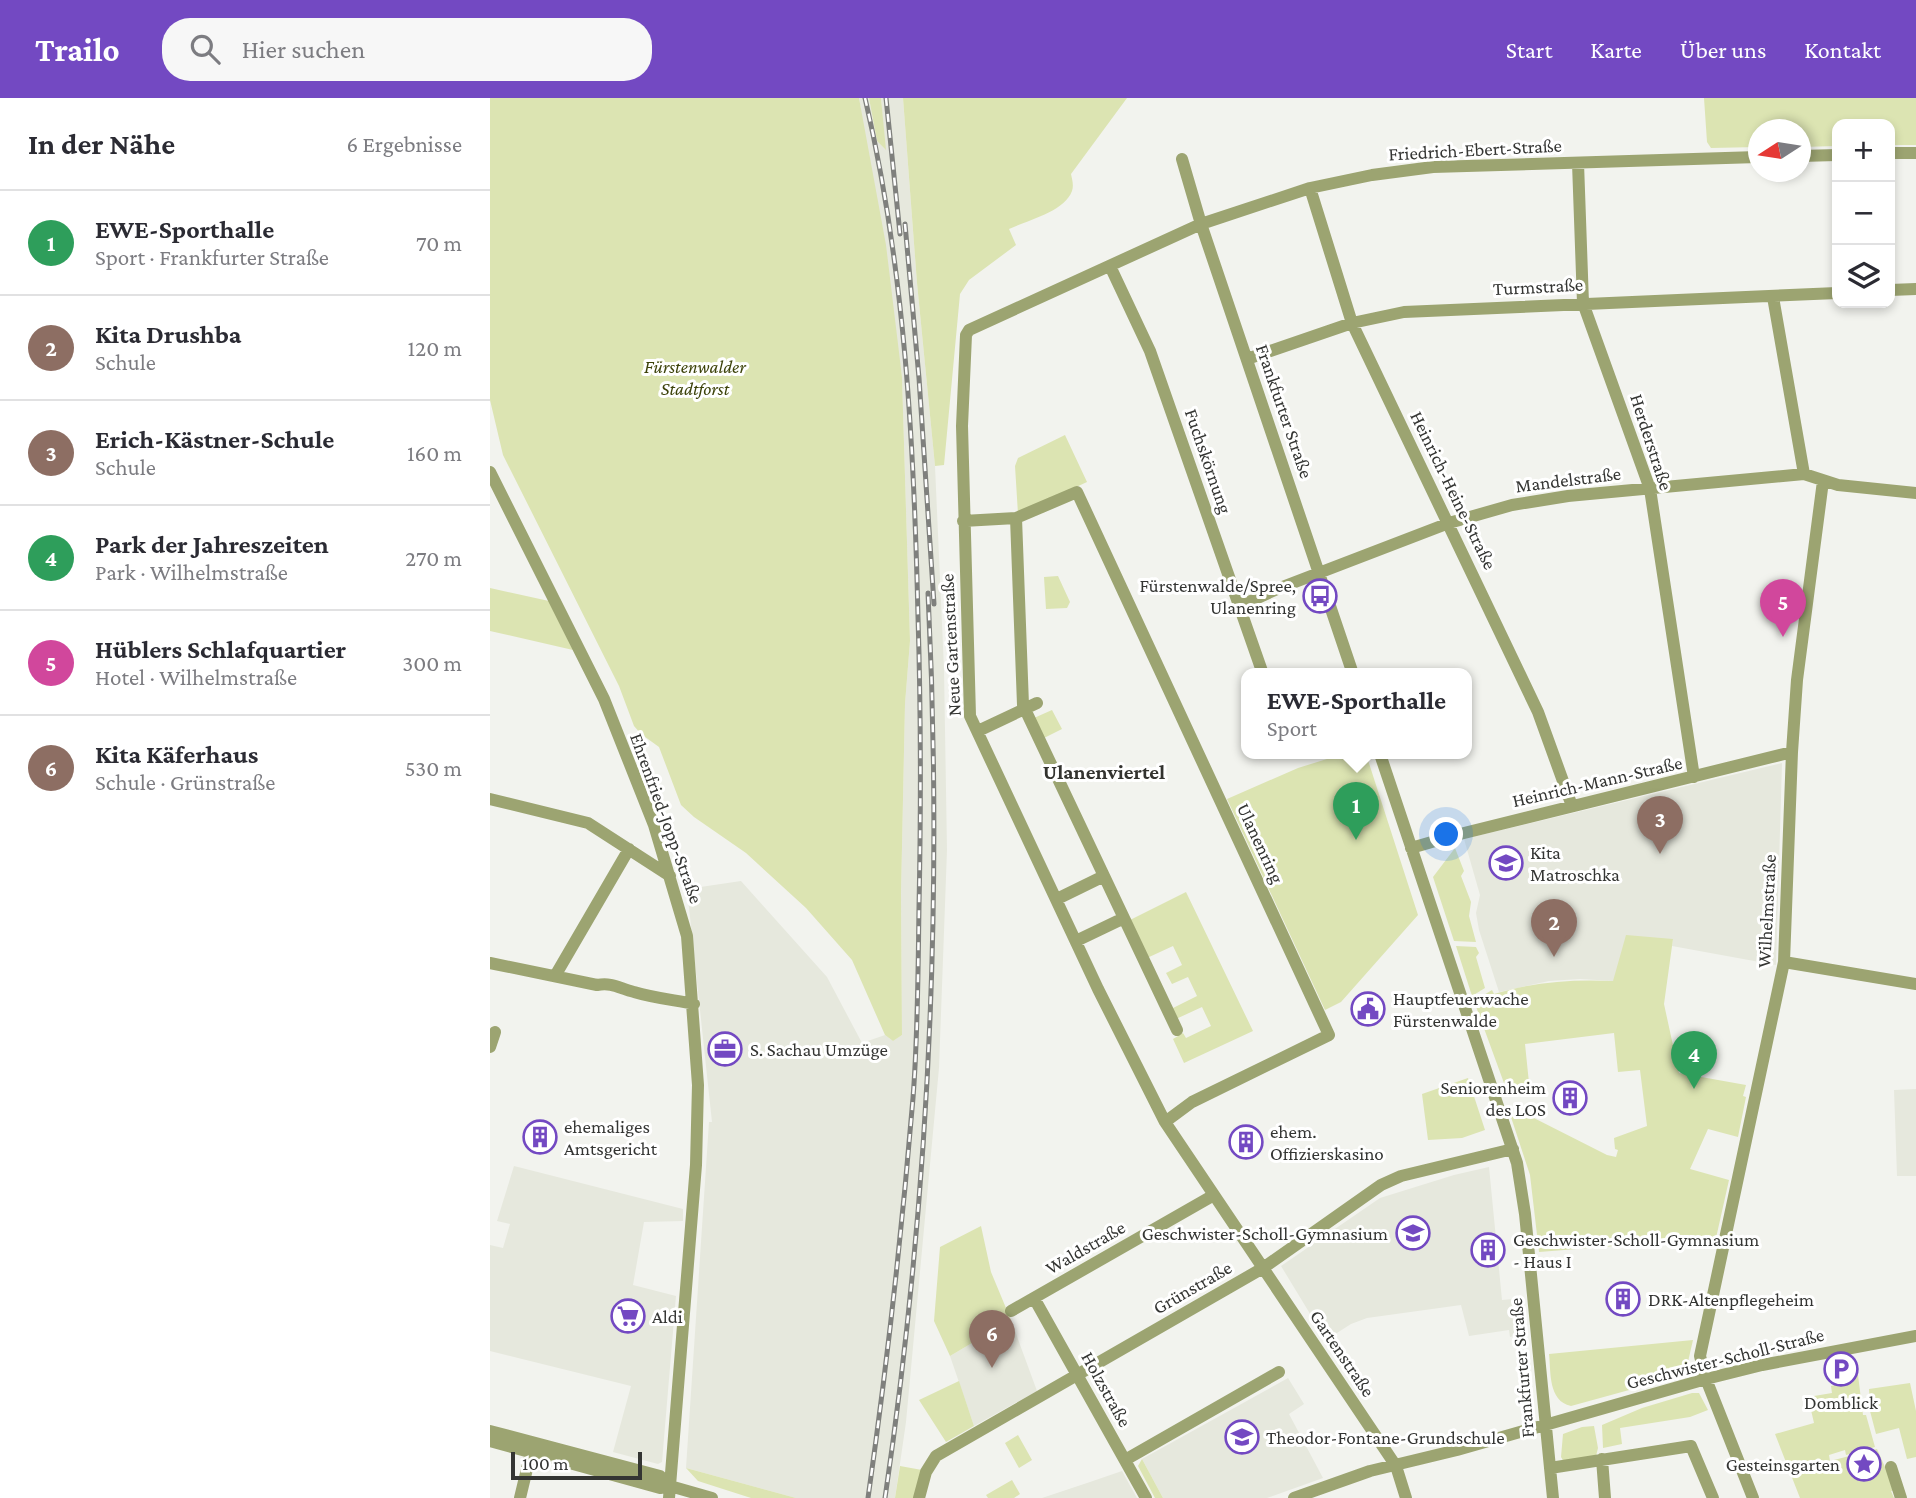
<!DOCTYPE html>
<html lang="de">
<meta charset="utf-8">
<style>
body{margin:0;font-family:"Crimson Pro",serif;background:#f7f7f7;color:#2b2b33}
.controls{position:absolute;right:21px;top:21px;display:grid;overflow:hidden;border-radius:14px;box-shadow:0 4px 10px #0003}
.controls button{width:63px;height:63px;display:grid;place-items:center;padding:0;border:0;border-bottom:2px solid #e1e1e2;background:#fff;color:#2b2b33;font:35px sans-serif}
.compass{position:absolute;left:1258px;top:21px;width:63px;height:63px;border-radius:50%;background:#fff;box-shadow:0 4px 10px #0003;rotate:258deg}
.scale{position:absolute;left:21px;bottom:18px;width:131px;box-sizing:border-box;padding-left:7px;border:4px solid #343533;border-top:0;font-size:19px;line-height:24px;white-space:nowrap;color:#343533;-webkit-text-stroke:5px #fff;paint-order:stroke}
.you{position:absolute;left:957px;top:737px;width:24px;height:24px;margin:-18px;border:5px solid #fff;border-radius:50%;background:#1a73e8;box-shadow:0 0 0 10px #1a73e833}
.badge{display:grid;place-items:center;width:46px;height:46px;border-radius:50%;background:#7349c2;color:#fff;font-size:23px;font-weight:700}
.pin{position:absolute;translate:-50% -58px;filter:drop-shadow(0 2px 4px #0008)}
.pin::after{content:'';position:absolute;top:37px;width:24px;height:21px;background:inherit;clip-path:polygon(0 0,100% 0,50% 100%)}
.popup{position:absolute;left:751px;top:570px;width:231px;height:91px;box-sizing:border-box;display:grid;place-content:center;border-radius:14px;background:#fff;filter:drop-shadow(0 2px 5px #0005);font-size:23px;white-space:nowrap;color:#7c7c81}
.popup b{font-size:26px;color:#2b2b33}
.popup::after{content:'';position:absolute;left:50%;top:100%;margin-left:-14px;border:14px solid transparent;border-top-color:#fff}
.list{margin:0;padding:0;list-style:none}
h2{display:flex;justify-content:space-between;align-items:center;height:91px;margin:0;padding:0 28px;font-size:30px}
h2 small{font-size:23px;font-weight:400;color:#7c7c81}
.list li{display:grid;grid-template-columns:46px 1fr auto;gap:21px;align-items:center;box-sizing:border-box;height:105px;padding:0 28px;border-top:2px solid #e1e1e2}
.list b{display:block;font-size:26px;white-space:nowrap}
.list p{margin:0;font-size:23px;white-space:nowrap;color:#7c7c81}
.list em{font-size:23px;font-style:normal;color:#7c7c81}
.icon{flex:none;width:38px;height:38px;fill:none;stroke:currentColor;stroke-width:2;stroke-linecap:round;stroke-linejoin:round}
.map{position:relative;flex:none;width:1426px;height:1400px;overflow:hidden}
header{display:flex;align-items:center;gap:42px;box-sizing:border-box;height:98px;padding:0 35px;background:#7349c2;color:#fff}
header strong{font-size:33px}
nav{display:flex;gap:38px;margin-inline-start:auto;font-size:24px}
.search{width:490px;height:63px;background:#f7f7f7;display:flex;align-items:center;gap:18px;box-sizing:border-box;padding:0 24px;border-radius:28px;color:#7c7c81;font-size:26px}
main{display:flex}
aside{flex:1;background:#fff}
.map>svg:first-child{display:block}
.built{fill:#e6e8dd}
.green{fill:#dce4b2}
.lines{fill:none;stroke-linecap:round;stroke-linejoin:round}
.minor{stroke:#9ca471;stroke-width:12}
.rail-casing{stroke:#7f807d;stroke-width:5}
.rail{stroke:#fff;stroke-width:2.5;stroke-dasharray:8;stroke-linecap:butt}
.labels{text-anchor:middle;stroke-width:6;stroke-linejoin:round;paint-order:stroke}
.street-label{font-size:19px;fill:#343533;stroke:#fff}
.park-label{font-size:19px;font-style:italic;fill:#3c4209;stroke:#fff}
.poi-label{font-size:19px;fill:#343533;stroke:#fff;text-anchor:start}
.neighbourhood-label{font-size:21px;font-weight:bold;fill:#33332f;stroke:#fff}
</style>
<header>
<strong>Trailo</strong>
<div class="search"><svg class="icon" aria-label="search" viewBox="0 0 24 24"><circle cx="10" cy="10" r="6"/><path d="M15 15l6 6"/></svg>Hier suchen</div>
<nav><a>Start</a><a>Karte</a><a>Über uns</a><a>Kontakt</a></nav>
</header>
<main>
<aside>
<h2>In der Nähe<small>6 Ergebnisse</small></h2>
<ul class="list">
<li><span class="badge" style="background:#2e9e5b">1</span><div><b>EWE-Sporthalle</b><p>Sport · Frankfurter Straße</p></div><em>70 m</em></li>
<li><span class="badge" style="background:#8d6e63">2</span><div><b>Kita Drushba</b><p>Schule</p></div><em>120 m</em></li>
<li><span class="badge" style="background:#8d6e63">3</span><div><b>Erich-Kästner-Schule</b><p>Schule</p></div><em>160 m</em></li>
<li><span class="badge" style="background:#2e9e5b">4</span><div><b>Park der Jahreszeiten</b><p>Park · Wilhelmstraße</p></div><em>270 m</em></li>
<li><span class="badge" style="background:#d1479c">5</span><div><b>Hüblers Schlafquartier</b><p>Hotel · Wilhelmstraße</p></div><em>300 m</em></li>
<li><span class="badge" style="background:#8d6e63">6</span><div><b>Kita Käferhaus</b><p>Schule · Grünstraße</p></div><em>530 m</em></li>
</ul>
</aside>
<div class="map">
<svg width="1426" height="1400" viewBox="0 0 1426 1400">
<rect width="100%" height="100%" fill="#f2f3ee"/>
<path class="built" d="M369,0h10l8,43 8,8 -4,-51h22l14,185 18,183 9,203 3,181 -8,218 -33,354 -11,76h-99l-110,-30 23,-346h3l-25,-233 54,-8 86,96 35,66 23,-8 8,6 9,-6 -1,-139 4,-192 5,-63 -8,-264z
M1292,665l-6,202 -104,-19 1,-7 -60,42 -33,-2 -31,2 -50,11 -20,-62 -3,-17 4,-18 -16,-56z
M1426,991v87h-19l-3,-86z
M24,1068l169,43v12l-39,1 -11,63 43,11 -14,166 -4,2 -45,-12 18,-66 -141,-35v-106l13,3 7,-24 -13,-3z
M999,1069l13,133 22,-2 3,35 -17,4 -1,-7 -40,6 -8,-31 -94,13 -16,6 -25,16 -45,-74 99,-68 74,-23z
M521,1222l26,71 -63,35 -24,-70z
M798,1280l16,26 -15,10 34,64 -56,20h-104l-21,-39z
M632,1373l15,27h-95l48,-16z"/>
<path class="green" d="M0,0h369l27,147 16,132 8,264 -5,63 -4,191 1,140 -9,6 -8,-6 -33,-75 -46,-52 -60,-55 -52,-36 -13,-12 -22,-58 -18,-13 -7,-8 -15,-40 -116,-231 -13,-55z
M379,0h12l5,52 -9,-9z
M413,0h224l-56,76c1,5 3,11 1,17 -8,21 -44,29 -63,38l7,16 -47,35 -9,14 -16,171 -9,1 -18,-183z
M1214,0h212v47h-26v-21h-53v22l-36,1 -1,-17h-42v17l-47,1 -4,-6z
M575,337l22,47 -69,32 -3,-48 3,-8z
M568,478l12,26 -3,6 -21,1 -2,-32z
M0,490l59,13 24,49 -83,-19z
M562,612l10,19 -18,9 -10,-20z
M853,656h23l52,161 -77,87 -16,8 -98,-211 71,-31z
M965,750l9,23 -3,5 10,26 -2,14 7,26 -22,-1 -21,-64z
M696,794l67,139 -69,32 -11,-24 10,-6 3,5 25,-12 -9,-19 -26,12 -5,-10 26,-13 -9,-19 -16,7 -6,-11 16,-8 -9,-19 -26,12 -17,-38z
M1136,837l47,4 -9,65 15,69 67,12 -3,11 3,1 -8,40 -30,-8 -18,40 39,11 -13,58 -177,14 -9,-77 -20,-61 10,-3 87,44 9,2 2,-7 -3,-1 -1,-11 33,-12 -7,-56 -22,2 -4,-39 -89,11 4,39 -21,11 -34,-93 18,-11 2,4c40,-12 78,-15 119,-13z
M966,848l20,1 3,6 -3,4 9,31 -13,8z
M978,980l17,52 -23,8 -34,2 -6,-46z
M491,1128l10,46 20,48 -61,36 -16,-35 6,-74z
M1203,1242l-6,26 -25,9 -11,9 -80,22c-23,-5 -20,-34 -22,-52z
M1363,1276l5,1 5,40h3l9,32 -29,8 -1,-5 -16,5 1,6 47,-12 18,41 -4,1 3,7h-94l-25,-64 39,-11 -6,-26 24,-4 -1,-7 23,-5z
M469,1283l15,45 -28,16 -27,-42z
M1420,1285l6,28v46l-9,2 -8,-31 -23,6 -6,-23 -1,-22z
M1202,1295h7l9,17 -18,7 -70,11 2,16 -19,4 -1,-23 40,-17z
M1104,1328l4,22 -2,8 -32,6 -3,-5 2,-23 19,-7z
M528,1337l14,25 -13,8 -14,-25z
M652,1361l21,39h-8l-17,-32z
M410,1368l22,4 -6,28h-21z
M196,1370l110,30h-45l-53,-17z
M522,1382l8,14 -6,4h-26l-2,-3z"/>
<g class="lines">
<path class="minor" d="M1400,55h26
M1310,58l37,-1
M692,61l19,65 152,450
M1088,65l5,140 67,186 44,288
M820,90l42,135 186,389 34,94
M620,168l40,85 113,323
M1400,192l26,-1
M1283,199l31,177
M757,261l105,-36 52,-11 433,-19
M0,374l114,227 50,126 33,111 11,149 -2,80 -27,333
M526,420l7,187 154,325
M473,423l53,-3 61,-26 252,543 -137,67 -27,20
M750,508l37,-17 172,-66 63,-18 56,-9 236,-22 34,11 78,8
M488,633l59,-28
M890,656l137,409 8,51 28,284
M0,701l98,24 82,53
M921,750l45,-13 336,-83
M567,801l47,-23
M586,843l48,-23
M1294,864l132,22
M0,865l107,22c16,-3 23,4 37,7 20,6 40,8 60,12
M65,878l74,-127
M0,949l5,-15
M544,1200l112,200
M521,1213l203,-116
M0,1333l170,45 10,10
M0,1343l170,47 10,-2 42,12
M1112,1361l3,39
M635,1362l154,-88
M1401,1369l10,31
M1060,1370l141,-22 22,52
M30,1400l13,-54
M429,1400l7,-26 10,-16 327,-188 118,-83 20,-9 112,-27
M804,1400l76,-27 87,-21 249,-71 56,-14 154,-29
M916,1400l-10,-32 -231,-344 -67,-133 -128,-273 -8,-290 4,-91 3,-5 232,-106 109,-36 62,-13 61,-8 325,-10
M1263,1400l-47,-119 -6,-23 84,-394 8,-210 5,-72 26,-199"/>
<defs>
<path id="rail" d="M375,0c40,171 49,345 53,519 3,97 3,193 1,290 -1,63 -1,127 -6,191 -11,133 -26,267 -45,400
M396,0l14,136
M415,126l14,154 15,226
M395,1400c44,-298 58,-604 43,-905"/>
</defs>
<use href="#rail" class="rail-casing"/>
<use href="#rail" class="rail"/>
</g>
<defs>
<symbol id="bus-ring" viewBox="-11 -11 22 22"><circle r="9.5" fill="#fff" stroke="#7349c2" stroke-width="1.5"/><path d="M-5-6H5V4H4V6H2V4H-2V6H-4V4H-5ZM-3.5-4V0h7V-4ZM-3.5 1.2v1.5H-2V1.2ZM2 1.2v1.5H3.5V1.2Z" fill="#7349c2"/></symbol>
<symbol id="school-ring" viewBox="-11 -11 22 22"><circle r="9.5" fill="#fff" stroke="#7349c2" stroke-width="1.5"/><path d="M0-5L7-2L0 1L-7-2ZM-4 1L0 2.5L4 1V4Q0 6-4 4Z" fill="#7349c2"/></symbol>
<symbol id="civic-ring" viewBox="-11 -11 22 22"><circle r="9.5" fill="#fff" stroke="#7349c2" stroke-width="1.5"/><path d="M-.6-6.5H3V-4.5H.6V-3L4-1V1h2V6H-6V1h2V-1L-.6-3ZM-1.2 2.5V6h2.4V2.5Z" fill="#7349c2"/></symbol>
<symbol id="office-ring" viewBox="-11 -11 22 22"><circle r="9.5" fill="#fff" stroke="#7349c2" stroke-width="1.5"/><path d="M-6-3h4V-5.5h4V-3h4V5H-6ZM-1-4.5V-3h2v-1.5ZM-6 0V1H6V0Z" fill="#7349c2"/></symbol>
<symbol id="building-ring" viewBox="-11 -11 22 22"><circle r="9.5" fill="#fff" stroke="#7349c2" stroke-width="1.5"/><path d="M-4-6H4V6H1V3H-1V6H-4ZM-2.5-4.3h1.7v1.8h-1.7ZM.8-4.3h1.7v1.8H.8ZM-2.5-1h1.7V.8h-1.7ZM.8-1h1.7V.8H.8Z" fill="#7349c2"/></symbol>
<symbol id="supermarket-ring" viewBox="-11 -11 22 22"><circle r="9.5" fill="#fff" stroke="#7349c2" stroke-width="1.5"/><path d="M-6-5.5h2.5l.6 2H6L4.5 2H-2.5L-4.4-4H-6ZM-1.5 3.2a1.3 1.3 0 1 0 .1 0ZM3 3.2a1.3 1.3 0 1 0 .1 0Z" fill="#7349c2"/></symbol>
<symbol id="parking-ring" viewBox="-11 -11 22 22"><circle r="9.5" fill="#fff" stroke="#7349c2" stroke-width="1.5"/><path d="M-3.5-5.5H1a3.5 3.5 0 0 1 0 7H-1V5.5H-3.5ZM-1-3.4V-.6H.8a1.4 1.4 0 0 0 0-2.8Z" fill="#7349c2"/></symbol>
<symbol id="sight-ring" viewBox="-11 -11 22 22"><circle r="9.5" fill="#fff" stroke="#7349c2" stroke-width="1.5"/><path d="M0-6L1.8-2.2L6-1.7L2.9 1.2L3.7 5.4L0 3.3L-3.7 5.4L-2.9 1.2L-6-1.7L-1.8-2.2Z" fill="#7349c2"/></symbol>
</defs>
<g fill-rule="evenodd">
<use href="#bus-ring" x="811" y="479" width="38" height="38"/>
<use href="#school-ring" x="997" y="746" width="38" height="38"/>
<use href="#civic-ring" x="859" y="892" width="38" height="38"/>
<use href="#office-ring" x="216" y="932" width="38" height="38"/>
<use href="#building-ring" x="1061" y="981" width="38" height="38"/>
<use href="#building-ring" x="31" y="1020" width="38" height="38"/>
<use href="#building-ring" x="737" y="1025" width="38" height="38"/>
<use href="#school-ring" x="904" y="1116" width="38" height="38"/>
<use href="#building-ring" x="979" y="1133" width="38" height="38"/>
<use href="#building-ring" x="1114" y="1182" width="38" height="38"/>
<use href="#supermarket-ring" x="119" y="1199" width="38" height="38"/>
<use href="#parking-ring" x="1332" y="1252" width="38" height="38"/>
<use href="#school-ring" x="733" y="1320" width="38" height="38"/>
<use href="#sight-ring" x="1355" y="1347" width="38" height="38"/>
</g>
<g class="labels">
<g class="street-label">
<text transform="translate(985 51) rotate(-3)" y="7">Friedrich-Ebert-Straße</text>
<text transform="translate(1048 188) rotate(-3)" y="7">Turmstraße</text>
<text transform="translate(795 313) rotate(71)" y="7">Frankfurter Straße</text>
<text transform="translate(1162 344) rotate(72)" y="7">Herderstraße</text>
<text transform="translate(719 363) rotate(71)" y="7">Fuchskörnung</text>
<text transform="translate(1078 381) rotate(-7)" y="7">Mandelstraße</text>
<text transform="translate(964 392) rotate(64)" y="7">Heinrich-Heine-Straße</text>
<text transform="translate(460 547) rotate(-93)" y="7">Neue Gartenstraße</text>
<text transform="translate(1107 683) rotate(-13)" y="7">Heinrich-Mann-Straße</text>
<text transform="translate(177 720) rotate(70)" y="7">Ehrenfried-Jopp-Straße</text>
<text transform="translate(771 745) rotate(65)" y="7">Ulanenring</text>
<text transform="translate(1276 813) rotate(-87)" y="7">Wilhelmstraße</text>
<text transform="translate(595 1149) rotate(-30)" y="7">Waldstraße</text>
<text transform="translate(702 1189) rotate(-30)" y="7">Grünstraße</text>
<text transform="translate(853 1255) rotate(56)" y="7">Gartenstraße</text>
<text transform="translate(1235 1260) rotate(-14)" y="7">Geschwister-Scholl-Straße</text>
<text transform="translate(1031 1270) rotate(-95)" y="7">Frankfurter Straße</text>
<text transform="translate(617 1291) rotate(61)" y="7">Holzstraße</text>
</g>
<g class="park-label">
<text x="205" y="275">Fürstenwalder<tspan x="205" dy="22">Stadtforst</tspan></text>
</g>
<g class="poi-label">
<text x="806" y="494" text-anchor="end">Fürstenwalde/Spree,<tspan x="806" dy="22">Ulanenring</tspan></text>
<text x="1040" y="761">Kita<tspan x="1040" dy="22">Matroschka</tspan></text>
<text x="903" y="907">Hauptfeuerwache<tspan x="903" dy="22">Fürstenwalde</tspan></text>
<text x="260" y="958">S. Sachau Umzüge</text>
<text x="1056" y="996" text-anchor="end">Seniorenheim<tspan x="1056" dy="22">des LOS</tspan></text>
<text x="74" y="1035">ehemaliges<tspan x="74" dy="22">Amtsgericht</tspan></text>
<text x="780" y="1040">ehem.<tspan x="780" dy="22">Offizierskasino</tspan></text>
<text x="898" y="1142" text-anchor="end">Geschwister-Scholl-Gymnasium</text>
<text x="1023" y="1148">Geschwister-Scholl-Gymnasium<tspan x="1023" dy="22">- Haus I</tspan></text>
<text x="1158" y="1208">DRK-Altenpflegeheim</text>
<text x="162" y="1225">Aldi</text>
<text x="1351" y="1311" text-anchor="middle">Domblick</text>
<text x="776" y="1346">Theodor-Fontane-Grundschule</text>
<text x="1350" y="1373" text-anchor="end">Gesteinsgarten</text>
</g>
<g class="neighbourhood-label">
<text x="614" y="681">Ulanenviertel</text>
</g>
</g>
</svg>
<div class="controls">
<button>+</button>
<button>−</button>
<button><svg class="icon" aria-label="layers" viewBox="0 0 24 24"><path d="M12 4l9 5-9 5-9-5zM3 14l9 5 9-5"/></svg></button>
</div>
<svg class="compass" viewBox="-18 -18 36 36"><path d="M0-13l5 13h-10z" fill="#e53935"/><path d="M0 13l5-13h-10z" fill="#7c7c81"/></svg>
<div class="scale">100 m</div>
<div class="you"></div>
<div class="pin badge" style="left:866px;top:742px;background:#2e9e5b">1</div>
<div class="popup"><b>EWE-Sporthalle</b>Sport</div>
<div class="pin badge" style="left:1064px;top:859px;background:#8d6e63">2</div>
<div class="pin badge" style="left:1170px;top:756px;background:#8d6e63">3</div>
<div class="pin badge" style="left:1204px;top:991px;background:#2e9e5b">4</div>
<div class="pin badge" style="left:1293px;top:539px;background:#d1479c">5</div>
<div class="pin badge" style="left:502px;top:1270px;background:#8d6e63">6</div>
</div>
</main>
